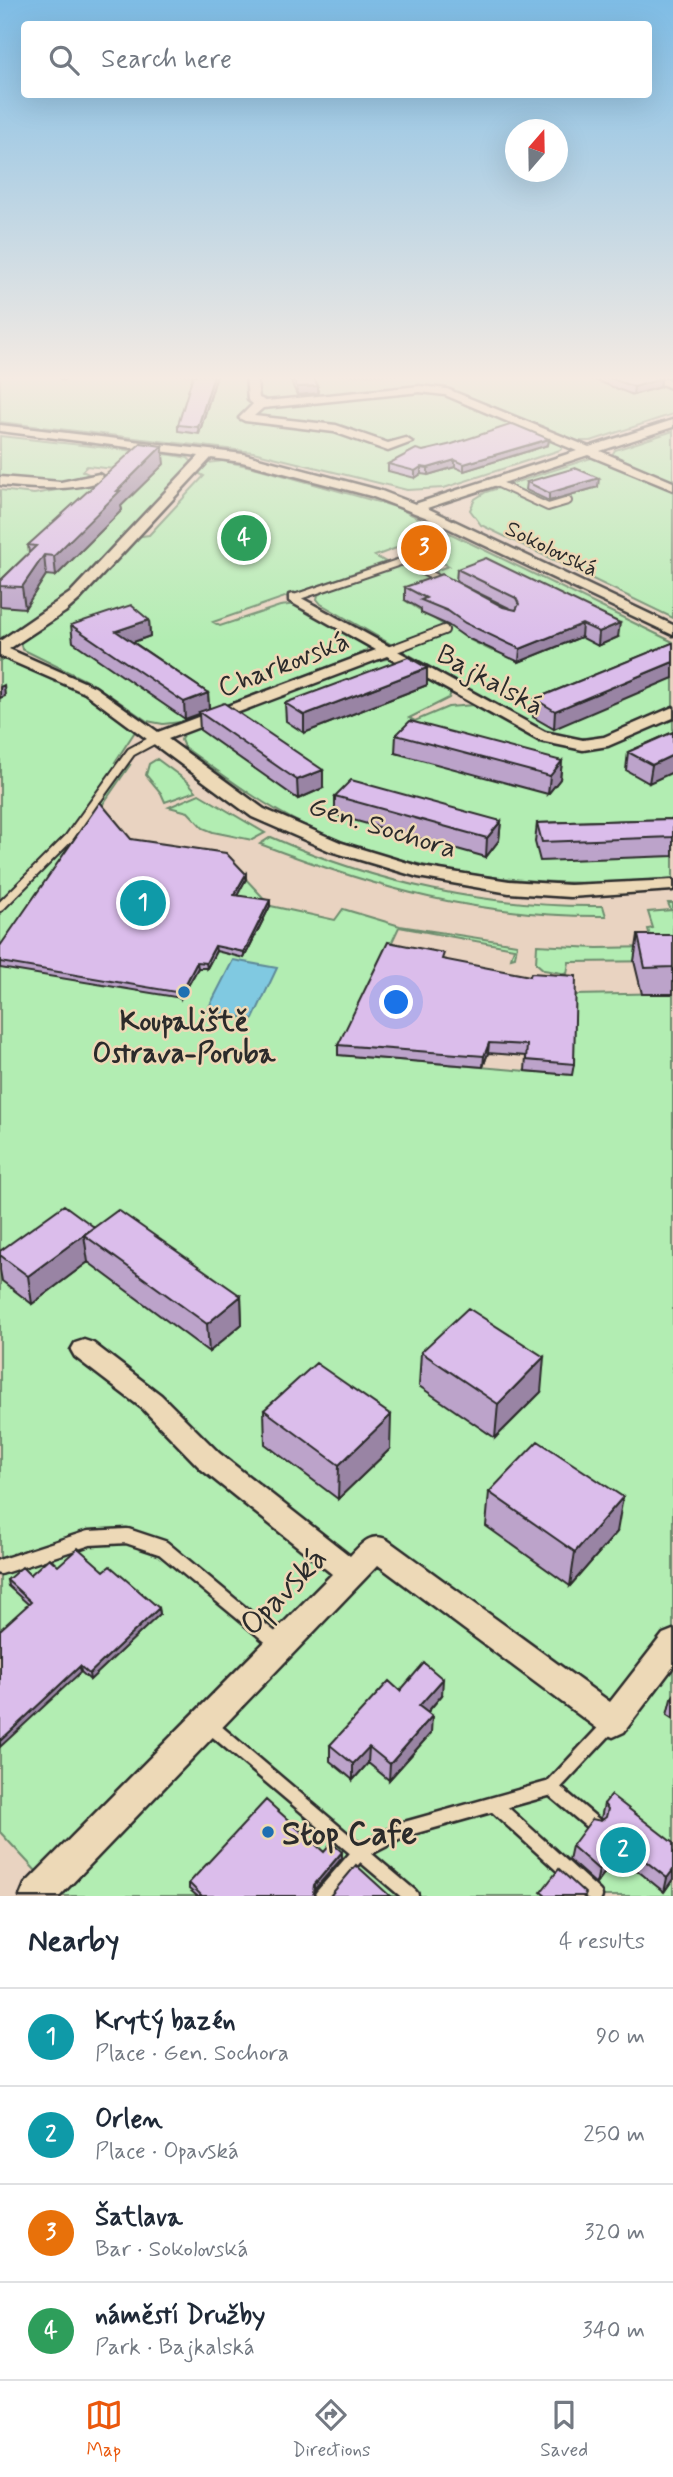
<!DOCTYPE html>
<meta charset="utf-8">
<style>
body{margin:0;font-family:Mynerve,sans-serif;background:#f6f6f7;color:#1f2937}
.compass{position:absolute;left:505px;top:119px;width:63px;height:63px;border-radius:50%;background:#fff;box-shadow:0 7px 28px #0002;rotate:20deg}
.you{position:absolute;left:397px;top:1003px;width:24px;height:24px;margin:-18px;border:5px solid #fff;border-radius:50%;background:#1a73e8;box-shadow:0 0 0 10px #1a73e833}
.badge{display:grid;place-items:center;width:46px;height:46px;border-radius:50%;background:#ea580c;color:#fff;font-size:23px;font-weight:700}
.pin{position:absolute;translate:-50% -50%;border:4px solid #fff;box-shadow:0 2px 7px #0006}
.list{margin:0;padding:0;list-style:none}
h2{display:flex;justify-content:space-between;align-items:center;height:91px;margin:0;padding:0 28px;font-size:30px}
h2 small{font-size:23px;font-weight:400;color:#747a83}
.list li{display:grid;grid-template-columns:46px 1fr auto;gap:21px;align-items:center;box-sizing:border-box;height:98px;padding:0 28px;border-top:2px solid #e0e1e3}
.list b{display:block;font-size:26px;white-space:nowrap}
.list p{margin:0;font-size:23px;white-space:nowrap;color:#747a83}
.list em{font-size:23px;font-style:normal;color:#747a83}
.icon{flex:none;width:38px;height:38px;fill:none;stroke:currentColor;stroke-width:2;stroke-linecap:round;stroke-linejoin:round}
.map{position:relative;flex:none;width:673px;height:1896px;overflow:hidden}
.search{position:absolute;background:#fff;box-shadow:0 7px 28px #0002;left:21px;right:21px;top:21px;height:77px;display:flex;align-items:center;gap:18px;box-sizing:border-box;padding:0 24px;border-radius:7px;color:#747a83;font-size:26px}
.sheet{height:483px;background:#fff}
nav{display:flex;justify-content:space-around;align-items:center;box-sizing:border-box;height:98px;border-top:2px solid #e0e1e3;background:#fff;font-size:19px;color:#747a83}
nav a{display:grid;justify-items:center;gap:4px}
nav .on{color:#ea580c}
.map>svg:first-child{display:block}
.green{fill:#b2edb2;stroke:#6e8c6e;stroke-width:2}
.water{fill:#80c9e1;stroke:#5e8a98;stroke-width:2}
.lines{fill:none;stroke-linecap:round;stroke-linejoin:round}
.lane-far2-casing{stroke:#2b2b2b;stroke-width:10}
.lane-far1-casing{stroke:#2b2b2b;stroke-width:12}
.lane-casing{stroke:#2b2b2b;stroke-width:19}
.street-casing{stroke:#2b2b2b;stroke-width:5}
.lane-far2{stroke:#edd9b7;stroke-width:6}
.lane-far1{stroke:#edd9b7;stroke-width:8}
.lane{stroke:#edd9b7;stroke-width:14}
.street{fill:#edd9b7;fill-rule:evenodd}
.wall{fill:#bca3ca;stroke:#2b2b2b;stroke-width:2}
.shaded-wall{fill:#9984a4;stroke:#2b2b2b;stroke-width:2}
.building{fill:#dbbdeb;stroke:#2b2b2b;stroke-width:2}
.poi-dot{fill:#1f6fb2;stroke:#edd9b7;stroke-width:2.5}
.labels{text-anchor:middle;stroke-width:5;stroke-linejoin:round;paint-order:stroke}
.far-street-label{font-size:23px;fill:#2b2b2b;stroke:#edd9b7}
.street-label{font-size:28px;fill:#2b2b2b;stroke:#edd9b7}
.poi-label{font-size:28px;font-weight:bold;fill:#2b2b2b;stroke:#edd9b7}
.near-street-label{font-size:33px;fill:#2b2b2b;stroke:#edd9b7}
.near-poi-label{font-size:33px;font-weight:bold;fill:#2b2b2b;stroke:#edd9b7;text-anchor:start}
</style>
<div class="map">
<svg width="673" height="1896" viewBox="0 0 673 1896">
<rect width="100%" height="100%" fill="#e9d3c1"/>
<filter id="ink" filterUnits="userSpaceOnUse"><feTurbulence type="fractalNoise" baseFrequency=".0143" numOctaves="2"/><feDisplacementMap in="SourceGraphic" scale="14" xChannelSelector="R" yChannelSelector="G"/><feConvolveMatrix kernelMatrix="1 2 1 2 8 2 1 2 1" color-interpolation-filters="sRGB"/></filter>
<g filter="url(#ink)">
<path class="green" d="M0,375h246l2,26 7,5 168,-15 18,2 124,52 -5,5 -116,38 -37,2 -154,-38 -253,-30z
M258,375h378l37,14v25l-82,27h-13l-135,-52 -170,13 -14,-6z
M673,431v52l-61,-28 3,-5z
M0,436l172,19 16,3 5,5 -121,128 -14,12 -51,33 -7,2v-148l34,4 45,-8 45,-16 -37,-4 -5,5 11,5 -29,8 -64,-6z
M594,457l79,32v129l-192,-93 -11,-15 5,-11 11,-7z
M223,461l34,7 139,39 277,135v65c-52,23 -70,40 -128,26l-224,-129 -4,-5 1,-4 6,-4 70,-25h13l73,37 -74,-2 36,23 10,-3 18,19 22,11 4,-1 20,-35 -79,-41v-4l12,-4 -42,-22 -32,12 11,6 -173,60 7,4 60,-20 17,-2 66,36 5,6 -1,4 -15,8 -171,64 -18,2 -16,-3 -52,-36 -73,-36 -2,-7 4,-5 111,-100 14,-2 55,-59 -8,-4 12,-9z
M387,659h10l48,27 6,6 -2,6 -40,20 6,3 33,-14 26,-2 64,35 23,6 27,2 85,-31v161c-117,13 -262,-1 -369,-53 -43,-21 -81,-50 -120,-78l-3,-7 3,-8 188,-71z
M0,660h17l57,27 62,43 -21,32 15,3 -29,42 30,37 97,16 43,46 64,14 8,-11 57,17 117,18 -2,13 -4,1 3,-10 -115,-21 -60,128 233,20 3,-80 98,-2v903h-614l-59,-64z
M157,759l31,23 8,9 -31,11 -4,-9 -15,-18 3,-11z
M199,794l66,39 -13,7 -39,-8 -10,-4 -15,-16 -19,-5z
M271,837c104,46 218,71 332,69l3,10c-128,1 -228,-27 -346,-72z
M668,903h5v58l-104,1 -2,12 -23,-4 -8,-7 1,-18 60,3 56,-1 -5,-18 5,-1 -5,-16 23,-2z"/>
<path class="water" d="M233,960l44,8 -24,51 -46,-8z"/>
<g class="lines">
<defs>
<path id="lane-far2" d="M494,482l54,25 20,-6
M294,598l109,-37 43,22"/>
<path id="lane-far1" d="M388,651l56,-21
M0,907l69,-69 62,-86 26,-14"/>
<path id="lane" d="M0,1567l89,-29 38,-2 36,12 117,97
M208,1724l203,172
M551,1788l45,38
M495,1805l100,91
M322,1896l38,-44 45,-23 146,-41 59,-63"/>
<path id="street" d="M58,375h11l-6,4z
M246,375h10l3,23 7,3 154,-15 27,3 142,58 84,-27v7l-73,24 73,31v8l-85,-35 -161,53 246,117v10l-248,-118 -54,-21 -129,-34 -31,-4 -131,141 -15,13 -56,37 86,38 63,45 218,-82 -87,-49v-6l5,-1 251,138 38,8 21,-3 69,-30v11l-65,28 -25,4 -43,-9 -153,-85 -219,83 96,70 78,34 79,24 88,14 61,4 103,-5v10l-103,7 -61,-4 -91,-16 -88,-26 -78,-34 -167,-124 -85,-37v-15l70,-48 129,-137 -199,-25v-6l243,29 136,36 36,14 162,-53 -132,-56 -25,-3 -157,16 -9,8 82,9 52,18 18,-5 6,4 -24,9 -54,-19 -89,-11 -6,-3 14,-14 -5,-4z
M640,375h16l17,7v7z
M99,474l6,4 -2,3c-35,10 -67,8 -103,4v-8l61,5z
M84,1340l9,3 68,52 58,58 131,103c12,-12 19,-23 36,-17l224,163 53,-68 10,-4v37l-49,65 -11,5 -11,-5 -224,-167 -318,331h-40l5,-12 307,-310 -131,-105 -58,-60 -68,-52 -4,-7 4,-7z"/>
</defs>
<use href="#lane-far2" class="lane-far2-casing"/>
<use href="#lane-far1" class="lane-far1-casing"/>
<use href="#lane" class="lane-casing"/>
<use href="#street" class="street-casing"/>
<use href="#lane-far2" class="lane-far2"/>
<use href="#lane-far1" class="lane-far1"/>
<use href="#lane" class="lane"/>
<use href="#street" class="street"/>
</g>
<path class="wall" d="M217,375l-18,59 -21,-3v-6z
M288,375h24l6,11v7l-21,2z
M582,375h71l8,4 -1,8 -27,8z
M663,375h10v6z
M549,439l-1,6 -84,26 -9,-4 -27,8 -7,-1 -6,4 -27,-7v-7l35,-13z
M164,464l-43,42 1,4 -66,66 -10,-1 -21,33 -25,-2v-25l29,-28 -1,-8z
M527,482l71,5 -49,14 -23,-11z
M457,569l161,68 -20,9 -17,-9 -62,25 -54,-25 -17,-12 -27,-12v-4l-16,-9v-13l104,21 -53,-26z
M149,620l1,16 -17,6 75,51 1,15 114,80 -25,11 -98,-69 -1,-16 -14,5 -112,-77 -2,-17z
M673,643l-119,86 -21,-12 2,-18z
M427,685l-123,48 -18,-12 -1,-18z
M673,732l-24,51 -23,-13 2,-18z
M396,735l166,26 -2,18 -12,15 -153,-41z
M335,796l166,25 -2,19 -13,17 -151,-42z
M673,819v37l-133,5 -5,-19 2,-19z
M131,839l115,40 -9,16 33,11 -26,52 -28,-7 -9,17h-9l-17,30 -181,-30v-22z
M638,935h35v59h-31l-8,-33z
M444,960l130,104 -2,11 -47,-4 1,-15 -38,-3 -5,14 -145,-12v-10z
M94,1227l147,69 1,28 -33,28 -121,-90 -56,42 -30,-23 -2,-11v-19z
M421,1352l120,40 -46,46 -76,-52z
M264,1410l126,39 -52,50 -73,-55z
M489,1492l128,40 -47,54 -84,-60z
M58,1566l46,5 55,37 1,6 -70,66 -9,-8 -53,-68 -20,-18 -1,-6 23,-5z
M400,1691l42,4 -15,18 4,20 -42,47 -21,-17 -15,17 -23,-19v-16z
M673,1696v23l-6,-4 4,-16z
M604,1804l69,39v36l-9,13 -46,-37 -22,29 -27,-24 3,-14 31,-26 -2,-2z
M324,1852l18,6 -28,32v4l1,2h-118l-8,-7v-6z"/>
<path class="shaded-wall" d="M214,375h3l-18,59 -1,-7z
M661,379l-1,8 -27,8 1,-8z
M318,386v7l-21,2v-8z
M549,439l-1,6 -84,26v-7z
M162,446l2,18 -43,42 1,4 -66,66 -2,-20 63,-65z
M455,460v7l-27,8v-7z
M421,467v7l-6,4v-7z
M599,478l-1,9 -49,14v-8z
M44,555l2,20 -21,33 -3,-21z
M149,620l1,16 -33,12 -1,-17z
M620,623l-2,14 -20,9 1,-14z
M582,624l-1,13 -62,25 1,-13z
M673,662v16l-119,51 1,-18z
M427,668v17l-123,48v-18z
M4,685l1,11 -5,2v-11z
M208,693l1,17 -10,2v2l-14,5 -1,-17z
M673,755v17l-24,11 3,-18z
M562,761l-2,18 -12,15 2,-18z
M323,770v18l-25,11 -1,-19z
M501,821l-2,19 -13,17 1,-19z
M246,874v5l-11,21 -1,-5z
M270,900v6l-26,52v-6z
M215,946l1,5 -9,17 -1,-5z
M197,962l1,6 -17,30v-5z
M489,1043l-1,10 -5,14 1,-11z
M94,1227l-10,8 4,27 -56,42 -4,-28z
M241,1296l1,28 -33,28 -2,-28z
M544,1357l-3,35 -46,46 3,-34z
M391,1415l-1,34 -52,50 1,-34z
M623,1497l-6,35 -47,54 5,-34z
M159,1608l1,6 -70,66 -1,-6z
M80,1666l1,6 -81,75v-6z
M443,1679l-1,16 -24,28 1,-17z
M432,1716l-1,17 -42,47 1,-16z
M369,1747l-1,16 -15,17v-16z
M620,1841l-2,14 -22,29 3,-14z
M342,1852v6l-28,32 -1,6 1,-11z
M673,1870v9l-9,13 3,-14z"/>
<path class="building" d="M193,375h21l-16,52 -20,-2z
M291,375h21l6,11 -21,1z
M602,375h51l8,4 -27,8z
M513,424l36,15 -85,25 -9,-4 -27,8 -7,-1 -6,4 -27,-7 28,-15 7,2 29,-7z
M141,443l21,3 -45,45h3l-66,65 -10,-1 -22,32 -22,-1v-5l36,-35 -8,-1z
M575,468l24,10 -50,15 -22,-11z
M486,558l134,65 -21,9 -17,-8 -62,25 -55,-26 -17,-12 -27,-11 5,-2 -21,-11 37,-13 61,33 13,3 3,-6 -3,-6 -59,-29z
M131,605l18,15 -33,11 92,62 -24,9 -113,-77z
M672,643h1v19l-118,49 -20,-12z
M408,657l19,11 -123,47 -19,-12z
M224,703l99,67 -26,10 -98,-68z
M410,721l152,40 -12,15 -154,-41z
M673,732v23l-21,10 -24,-13z
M351,780l150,41 -14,17 -152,-42z
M100,802l31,37 95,14 20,21 -12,21 36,5 -26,52 -29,-6 -9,17 -9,-1 -16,31 -181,-31v-16z
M673,819v18l-131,5 -5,-19z
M638,935h35v32l-28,1z
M388,942l56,11 -2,6 88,17 1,-3 45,3 -2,88 -48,-4 1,-15 -38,-2 -5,13 -146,-11z
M64,1205l30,22 -66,49 -28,-21v-4z
M118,1210l123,86 -34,28 -123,-89z
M468,1308l76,49 -46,47 -77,-52z
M316,1363l75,52 -52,50 -75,-55z
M538,1441l85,56 -48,55 -86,-60z
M78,1548l26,23 6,-5 49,42 -70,66 -9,-8 -80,75v-111l31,-28 -24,-22 15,-13 8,8 19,-17 9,8z
M424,1663l19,16 -24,27 13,10 -42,48 -21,-17 -16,17 -23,-19 59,-64 11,10z
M611,1795l62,48v27l-6,8 -47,-37 -21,29 -27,-24 20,-27 9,2 5,-4 2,-8 -4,-5z
M266,1800l58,52 8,-9 10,9 -28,33 -1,8 2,3h-113l-13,-13z
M356,1865l34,31h-60z
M559,1869l27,25 -1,2h-39l-5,-4z"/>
</g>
<linearGradient id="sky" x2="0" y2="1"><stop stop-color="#7ebce5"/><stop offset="0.59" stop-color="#f5ebe3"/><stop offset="1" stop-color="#f5ebe3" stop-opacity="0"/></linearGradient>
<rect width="673" height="641" fill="url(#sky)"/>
<g class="poi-dot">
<circle cx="184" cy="992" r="7"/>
<circle cx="268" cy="1832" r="7"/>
</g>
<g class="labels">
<g class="far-street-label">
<text transform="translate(552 548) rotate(26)" y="8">Sokolovská</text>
</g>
<g class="street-label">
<text transform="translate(283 663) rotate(-21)" y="10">Charkovská</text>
<text transform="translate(491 679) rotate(29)" y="10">Bajkalská</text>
<text transform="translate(383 826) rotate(17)" y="10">Gen. Sochora</text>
</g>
<g class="poi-label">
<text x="184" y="1030">Koupaliště<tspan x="184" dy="32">Ostrava-Poruba</tspan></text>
</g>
<g class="near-street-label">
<text transform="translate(282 1590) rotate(-46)" y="12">Opavská</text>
</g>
<g class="near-poi-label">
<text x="282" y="1844">Stop Cafe</text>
</g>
</g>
</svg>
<svg class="compass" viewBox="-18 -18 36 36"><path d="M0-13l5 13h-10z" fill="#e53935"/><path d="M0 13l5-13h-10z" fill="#747a83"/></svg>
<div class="you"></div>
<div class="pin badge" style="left:143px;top:903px;background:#0f9aa8">1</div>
<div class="pin badge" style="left:623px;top:1850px;background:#0f9aa8">2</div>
<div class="pin badge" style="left:424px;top:548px;background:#e8710a">3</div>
<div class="pin badge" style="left:244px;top:538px;background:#2e9e5b">4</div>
<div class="search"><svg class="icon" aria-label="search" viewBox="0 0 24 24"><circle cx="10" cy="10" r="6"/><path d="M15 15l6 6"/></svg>Search here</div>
</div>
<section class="sheet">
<h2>Nearby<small>4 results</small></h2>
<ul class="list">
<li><span class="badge" style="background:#0f9aa8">1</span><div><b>Krytý bazén</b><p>Place · Gen. Sochora</p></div><em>90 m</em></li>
<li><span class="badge" style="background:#0f9aa8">2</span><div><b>Orlen</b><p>Place · Opavská</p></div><em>250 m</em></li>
<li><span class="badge" style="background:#e8710a">3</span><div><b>Šatlava</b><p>Bar · Sokolovská</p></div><em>320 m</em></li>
<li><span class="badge" style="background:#2e9e5b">4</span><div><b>náměstí Družby</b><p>Park · Bajkalská</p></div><em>340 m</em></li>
</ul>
</section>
<nav>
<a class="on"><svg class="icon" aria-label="map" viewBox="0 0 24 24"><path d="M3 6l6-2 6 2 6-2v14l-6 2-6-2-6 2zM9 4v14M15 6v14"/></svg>Map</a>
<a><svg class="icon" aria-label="directions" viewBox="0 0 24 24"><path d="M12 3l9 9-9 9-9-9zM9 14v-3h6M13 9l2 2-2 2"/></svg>Directions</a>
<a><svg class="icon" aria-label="saved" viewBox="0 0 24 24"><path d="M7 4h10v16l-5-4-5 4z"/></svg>Saved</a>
</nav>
